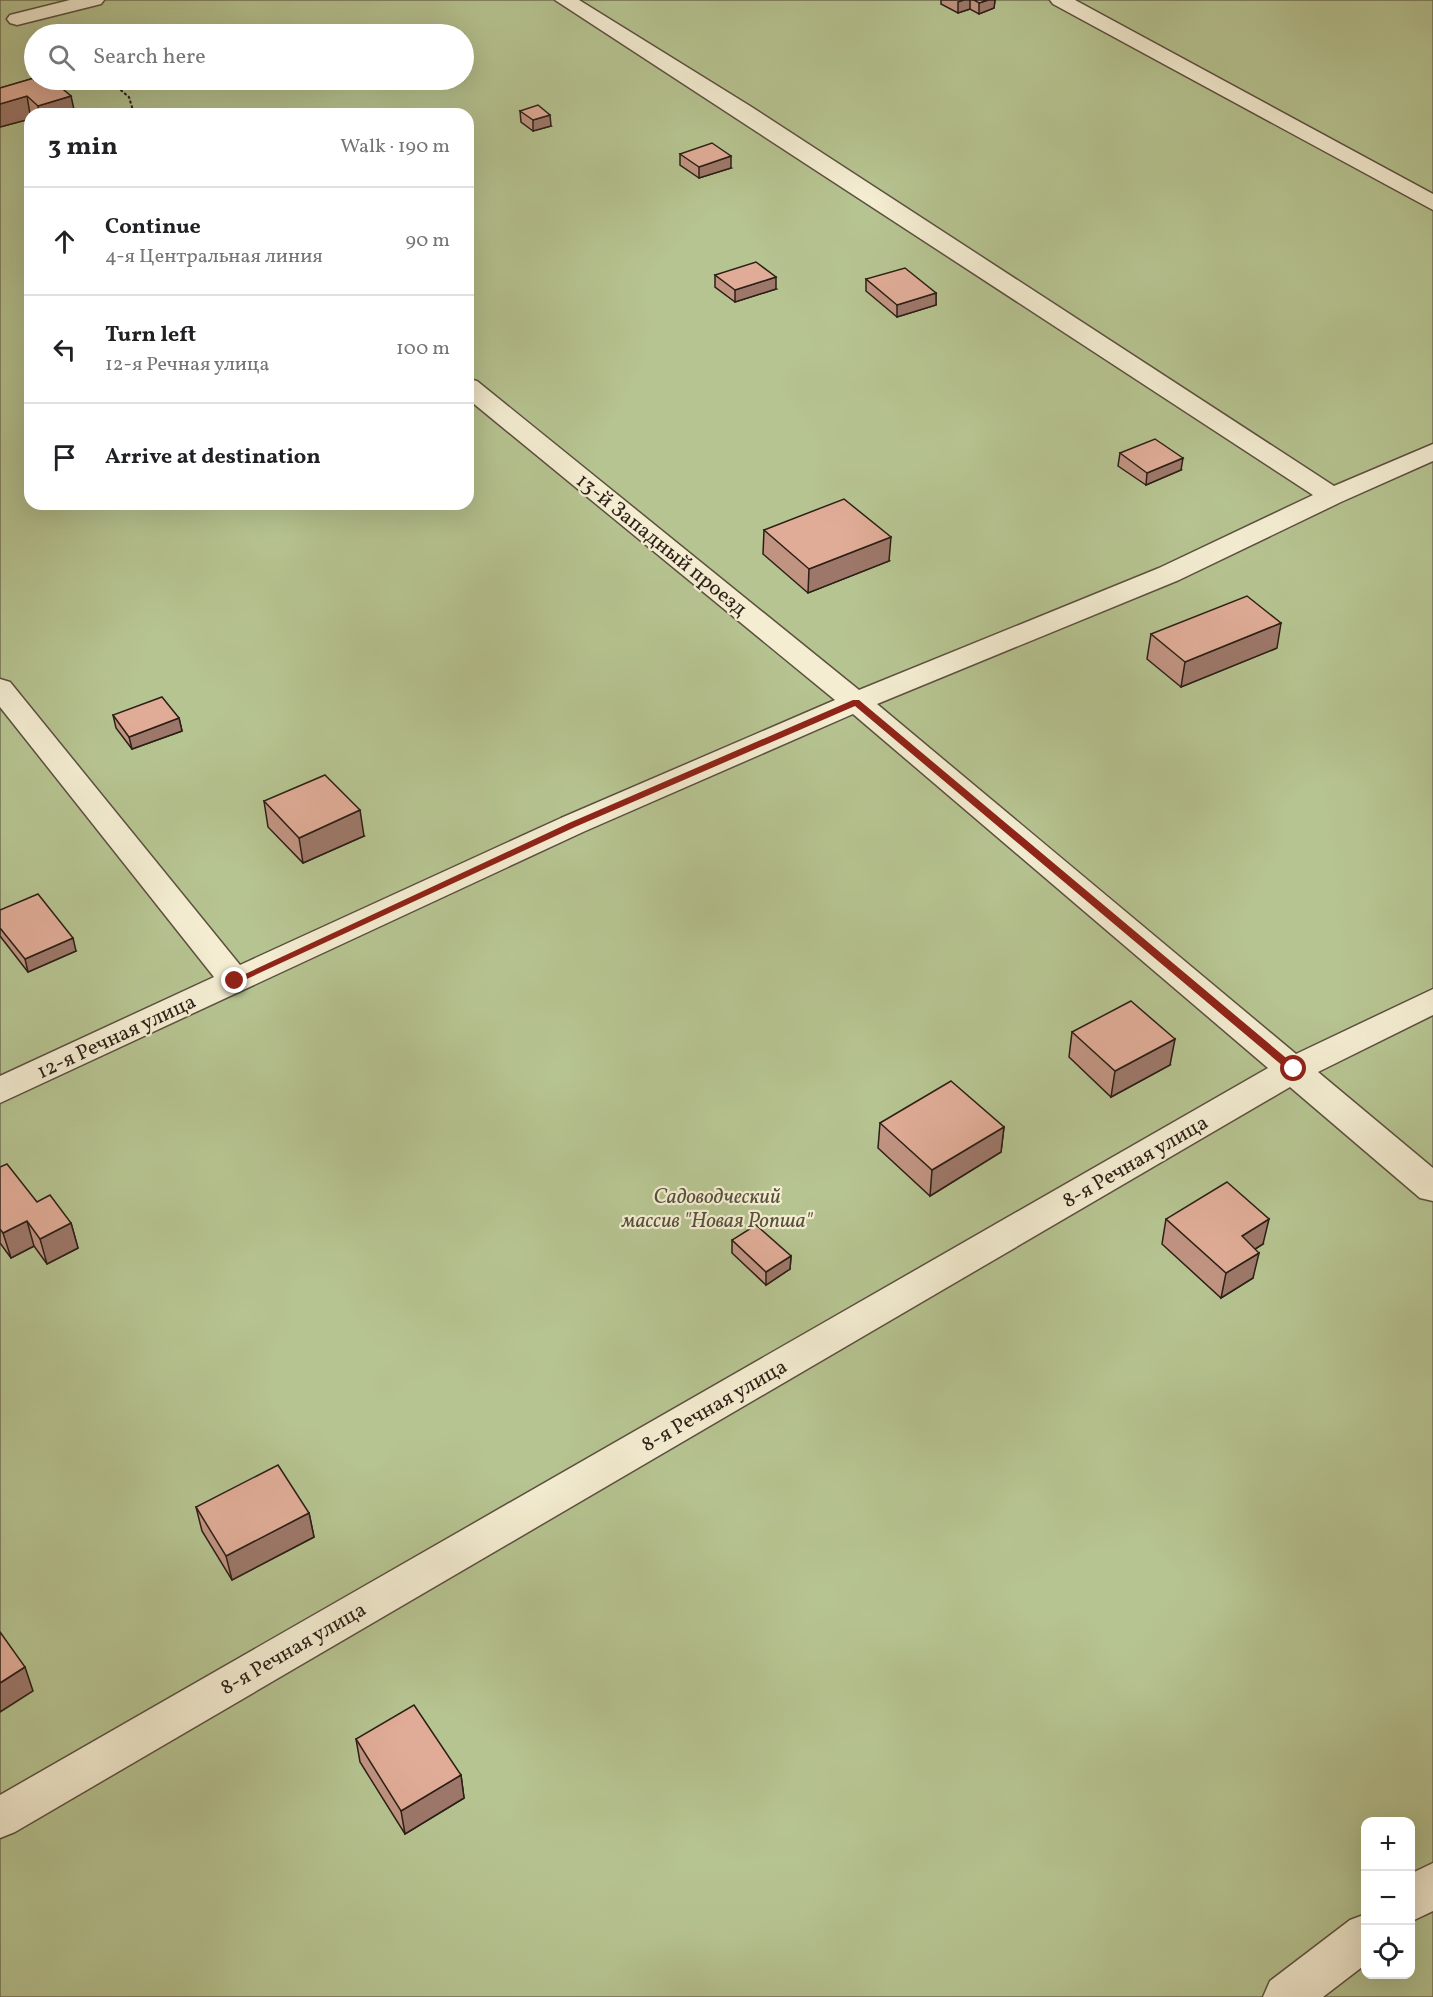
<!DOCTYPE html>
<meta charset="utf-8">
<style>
body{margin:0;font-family:Vollkorn,serif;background:#f2f2f2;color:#202124}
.controls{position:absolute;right:18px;bottom:18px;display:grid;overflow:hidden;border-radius:12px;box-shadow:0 6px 24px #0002}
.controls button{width:54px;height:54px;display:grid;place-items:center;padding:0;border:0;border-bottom:2px solid #e0e0e0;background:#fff;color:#202124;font:30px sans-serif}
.stop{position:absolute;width:18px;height:18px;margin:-14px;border:4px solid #8f2418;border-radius:50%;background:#fff}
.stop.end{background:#8f2418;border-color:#fff;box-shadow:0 2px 6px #0008}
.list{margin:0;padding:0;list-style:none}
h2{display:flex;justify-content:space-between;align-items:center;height:78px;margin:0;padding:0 24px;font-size:26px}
h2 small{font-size:20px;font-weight:400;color:#757577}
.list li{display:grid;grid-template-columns:39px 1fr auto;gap:18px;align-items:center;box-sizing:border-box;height:108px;padding:0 24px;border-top:2px solid #e0e0e0}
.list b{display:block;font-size:22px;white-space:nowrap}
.list p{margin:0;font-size:20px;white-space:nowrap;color:#757577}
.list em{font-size:20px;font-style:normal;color:#757577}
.icon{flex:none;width:33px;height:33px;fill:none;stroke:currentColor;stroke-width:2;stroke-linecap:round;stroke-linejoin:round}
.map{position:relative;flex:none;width:1433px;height:1997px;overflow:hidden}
.search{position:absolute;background:#fff;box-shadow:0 6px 24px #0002;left:24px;top:24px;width:450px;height:66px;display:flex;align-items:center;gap:15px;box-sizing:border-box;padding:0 21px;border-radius:33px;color:#757577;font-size:22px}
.panel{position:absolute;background:#fff;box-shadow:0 6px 24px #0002;left:24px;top:108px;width:450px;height:402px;border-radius:18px}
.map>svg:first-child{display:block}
.green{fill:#b6c491;stroke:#717254;stroke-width:1.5;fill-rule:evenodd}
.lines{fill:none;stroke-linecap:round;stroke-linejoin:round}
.minor-casing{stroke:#5c503f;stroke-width:3}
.path{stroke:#2c1f16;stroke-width:2;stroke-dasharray:3 2;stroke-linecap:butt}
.minor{fill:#f4edd2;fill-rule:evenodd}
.wall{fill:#c19482;stroke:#2c1f16;stroke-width:1.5}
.shaded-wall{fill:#9d786a;stroke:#2c1f16;stroke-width:1.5}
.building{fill:#e0ac97;stroke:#2c1f16;stroke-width:1.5}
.route{fill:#8f2418}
.labels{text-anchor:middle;stroke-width:4.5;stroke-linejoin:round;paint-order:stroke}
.street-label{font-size:21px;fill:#2c1f16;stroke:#f4edd2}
.park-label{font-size:21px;font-style:italic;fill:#55513b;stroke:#f4edd2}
</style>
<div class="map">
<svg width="1433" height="1997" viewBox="0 0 1433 1997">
<rect width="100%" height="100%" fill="#eee3ba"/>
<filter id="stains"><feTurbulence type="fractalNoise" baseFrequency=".00333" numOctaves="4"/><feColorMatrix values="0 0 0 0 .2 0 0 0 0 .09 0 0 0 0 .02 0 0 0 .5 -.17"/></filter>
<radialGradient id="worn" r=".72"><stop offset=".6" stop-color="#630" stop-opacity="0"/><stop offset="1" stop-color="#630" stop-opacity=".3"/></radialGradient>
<path class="green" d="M0,0h1433v1997h-1433zM34,34h430v46h-430zM30,114h438v390h-438zM1366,1822h44v152h-44z"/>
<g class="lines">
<defs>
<path id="minor" d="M70,0h34l-3,4 -84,21 -7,-2 -3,-4 3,-4z
M555,0h24l171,106 584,380 99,-42v17l-92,41 -162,78 -302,124 419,350 137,-65v26l-115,57 115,96v33l-13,-3 -130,-111 -1275,745 -15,6v-43l1268,-727 -415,-354 -270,118 -583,271v-27l214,-99 -214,-270v-28l10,3 230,283 321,-147 274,-118 -367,-301v-20l9,2 382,309 300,-122 154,-73z
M1050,0h25l358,194v16l-380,-206z
M1433,1863v48l-23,11v-48z
M1366,1914v50l-43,33h-60l7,-16 80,-61z"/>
</defs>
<use href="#minor" class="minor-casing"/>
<path class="path" d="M109,80l20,17 5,17
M57,87l8,-7"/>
<use href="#minor" class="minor"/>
</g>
<path class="wall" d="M941,0h54l-1,8 -15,6 -9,-5 -12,4 -17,-9z
M34,78l41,36h-45v5l-30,8v-39z
M520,111l31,15 -18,5 -12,-9z
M680,154l51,14 -32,10 -19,-13z
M715,275l61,14 -41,13 -20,-15z
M866,279l70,14v12l-39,12 -31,-26z
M1120,453l61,17 -35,15 -28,-19z
M764,530l125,31 -81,32 -45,-39z
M1151,634l126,14 -96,39 -34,-28z
M113,715l66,3 3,13 -50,18 -16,-21z
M264,801l100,35 -61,27 -35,-36z
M0,910l76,41 -48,21 -28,-36z
M1072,1032l98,33 -59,32 -42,-40z
M880,1123l124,4 -3,25 -71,44 -52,-48z
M0,1167l37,35 34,21 7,25 -31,16 -13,-18 -23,12 -11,-15z
M1166,1219l97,25 -8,5 -2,29 -32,20 -59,-54z
M732,1240l59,16 -1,13 -24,16 -34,-32z
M196,1507l113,6 5,24 -82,43 -30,-49z
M356,1739l105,36 3,23 -59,36 -45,-72z"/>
<path class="shaded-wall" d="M964,0h6v9l-12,4v-11z
M988,0h7l-1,8 -15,6v-11z
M27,96l3,18v5l-30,8v-23z
M71,96l4,18h-36l-1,-8z
M550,115l1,11 -18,5v-11z
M731,156v12l-32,10v-11z
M776,277v12l-41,13v-12z
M936,293v12l-39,12v-12z
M1183,458l-2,12 -35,15 1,-12z
M891,537l-2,24 -81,32 1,-24z
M1281,623l-4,25 -96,39 4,-25z
M179,718l3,13 -50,18 -3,-12z
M360,810l4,26 -61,27 -4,-25z
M73,938l3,13 -48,21 -3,-13z
M1175,1039l-5,26 -59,32 4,-26z
M1004,1127l-3,25 -71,44 2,-26z
M1269,1219l-6,25 -27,17 6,-25z
M27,1221l7,25 -23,12 -8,-25z
M71,1223l7,25 -31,16 -7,-25z
M1259,1253l-6,25 -32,20 5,-25z
M791,1256l-1,13 -24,16v-13z
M309,1513l5,24 -82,43 -6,-24z
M25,1667l8,24 -33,21v-29z
M461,1775l3,23 -59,36 -4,-23z"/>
<path class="building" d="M974,0h14l-9,3z
M34,78v2h18l19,16 -33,10 -11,-10 -27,8v-16z
M538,105l12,10 -17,5 -13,-9z
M712,143l19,13 -32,11 -19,-13z
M756,262l20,15 -41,13 -20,-15z
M905,268l31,25 -39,12 -31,-26z
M1155,439l28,19 -36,15 -27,-20z
M844,499l47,38 -82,32 -45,-39z
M1247,596l34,27 -96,39 -34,-28z
M162,697l17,21 -50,19 -16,-22z
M325,775l35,35 -61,28 -35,-37z
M38,894l35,44 -48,21 -25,-31v-18z
M1131,1001l44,38 -60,32 -43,-39z
M951,1081l53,46 -72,43 -52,-47z
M7,1164l30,38 13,-7 21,28 -31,16 -13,-18 -24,12 -3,-4v-62z
M1227,1182l42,37 -27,17 17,17 -33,20 -60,-54z
M756,1225l35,31 -25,16 -34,-32z
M278,1465l31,48 -83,43 -30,-49z
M0,1632l25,35 -25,16z
M414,1705l47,70 -60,36 -45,-72z"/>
<path class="route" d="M853,700h6l438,367v5h-7l-435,-366 -280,121 -337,156 -8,-2 339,-158z"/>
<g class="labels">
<g class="street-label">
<text transform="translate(662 544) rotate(39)" y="7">13-й Западный проезд</text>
<text transform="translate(116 1036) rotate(-25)" y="7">12-я Речная улица</text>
<text transform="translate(1135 1161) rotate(-30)" y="7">8-я Речная улица</text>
<text transform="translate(714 1405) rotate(-30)" y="7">8-я Речная улица</text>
<text transform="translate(293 1648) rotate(-30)" y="7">8-я Речная улица</text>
</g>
<g class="park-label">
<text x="717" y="1203">Садоводческий<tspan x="717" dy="24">массив "Новая Ропша"</tspan></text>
</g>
</g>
<rect width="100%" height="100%" filter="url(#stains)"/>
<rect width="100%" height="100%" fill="url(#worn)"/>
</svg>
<div class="controls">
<button>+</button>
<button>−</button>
<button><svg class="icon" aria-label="locate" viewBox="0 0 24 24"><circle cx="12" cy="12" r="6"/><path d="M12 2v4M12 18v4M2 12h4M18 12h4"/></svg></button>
</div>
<div class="stop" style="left:1294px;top:1069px"></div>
<div class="stop end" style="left:235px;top:981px"></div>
<div class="search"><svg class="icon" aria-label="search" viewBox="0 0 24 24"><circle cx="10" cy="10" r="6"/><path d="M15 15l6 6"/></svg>Search here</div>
<section class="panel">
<h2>3 min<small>Walk · 190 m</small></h2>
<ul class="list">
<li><svg class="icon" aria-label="ahead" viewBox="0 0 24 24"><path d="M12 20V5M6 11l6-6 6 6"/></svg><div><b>Continue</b><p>4-я Центральная линия</p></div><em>90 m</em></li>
<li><svg class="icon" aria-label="left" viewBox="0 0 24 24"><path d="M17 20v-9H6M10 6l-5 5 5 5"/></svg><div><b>Turn left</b><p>12-я Речная улица</p></div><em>100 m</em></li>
<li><svg class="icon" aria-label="arrive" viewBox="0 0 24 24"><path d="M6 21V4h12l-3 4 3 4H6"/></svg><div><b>Arrive at destination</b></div></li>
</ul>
</section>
</div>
